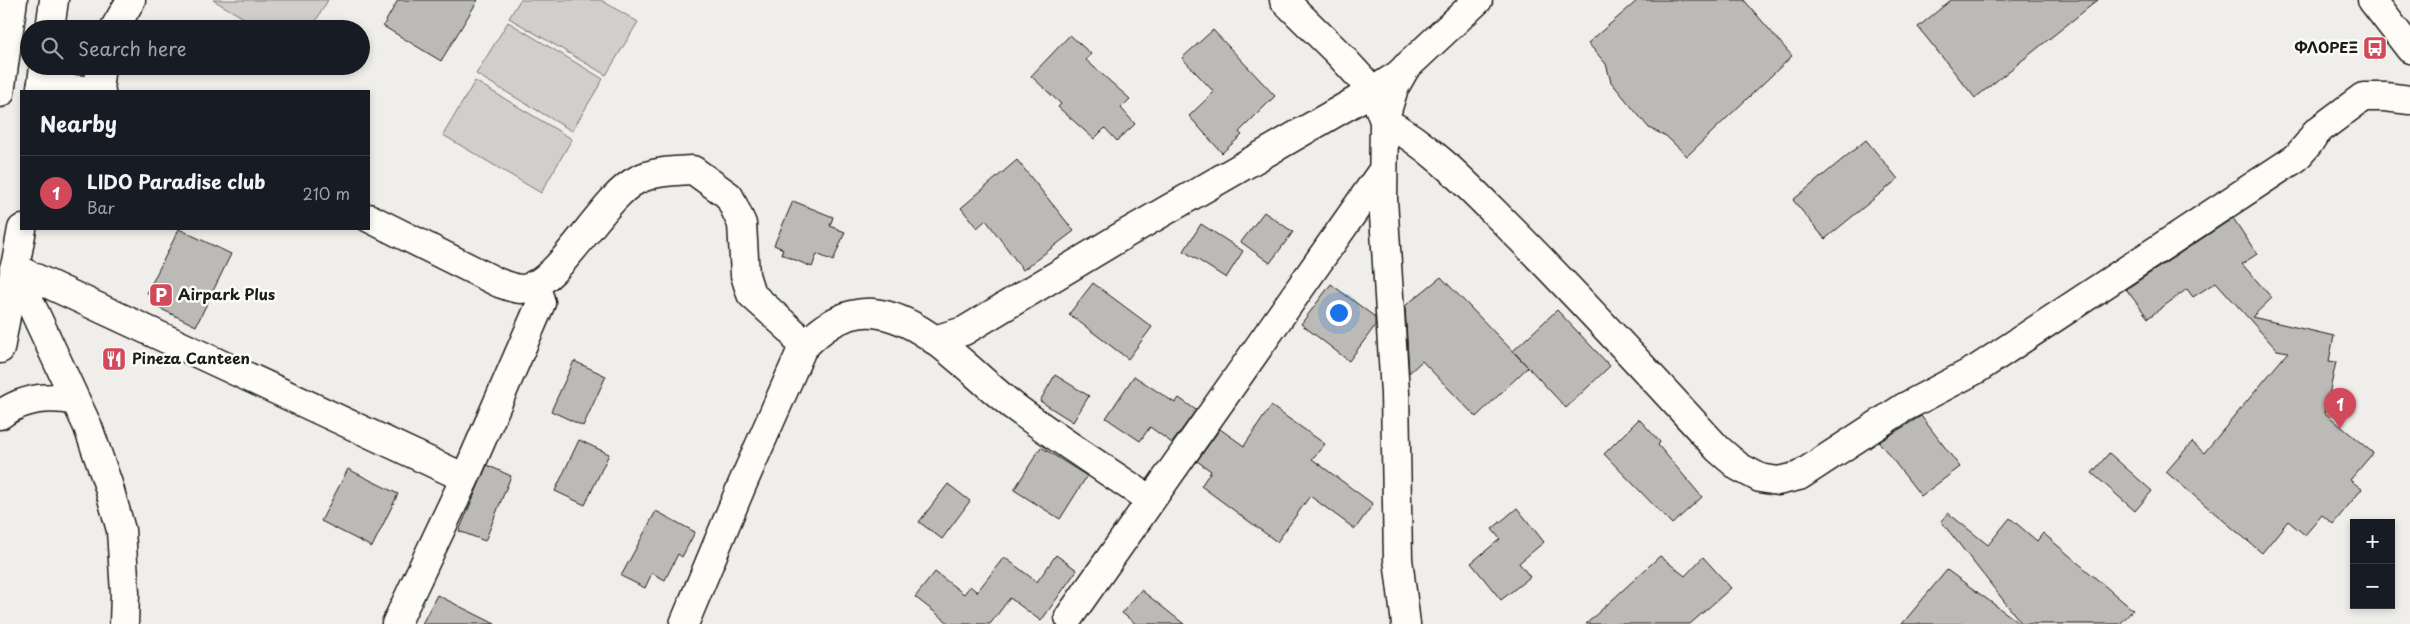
<!DOCTYPE html>
<meta charset="utf-8">
<style>
body{margin:0;font-family:"Playpen Sans",sans-serif;background:#20242c;color:#f1f3f6}
.controls{position:absolute;right:15px;bottom:15px;display:grid;overflow:hidden;border-radius:0px;box-shadow:0 2px 8px #0003}
.controls button{width:45px;height:45px;display:grid;place-items:center;padding:0;border:0;border-bottom:1px solid #363941;background:#171b24;color:#f1f3f6;font:25px sans-serif}
.you{position:absolute;left:1338px;top:312px;width:18px;height:18px;margin:-12px;border:4px solid #fff;border-radius:50%;background:#1a73e8;box-shadow:0 0 0 8px #1a73e833}
.badge{display:grid;place-items:center;width:32px;height:32px;border-radius:50%;background:#d1495b;color:#fff;font-size:16px;font-weight:700}
.pin{position:absolute;translate:-50% -41px;filter:drop-shadow(0 1px 2px #0008)}
.pin::after{content:'';position:absolute;top:26px;width:18px;height:15px;background:inherit;clip-path:polygon(0 0,100% 0,50% 100%)}
.list{margin:0;padding:0;list-style:none}
h2{display:flex;justify-content:space-between;align-items:center;height:65px;margin:0;padding:0 20px;font-size:21px}
h2 small{font-size:16px;font-weight:400;color:#9ea1a6}
.list li{display:grid;grid-template-columns:32px 1fr auto;gap:15px;align-items:center;box-sizing:border-box;height:75px;padding:0 20px;border-top:1px solid #363941}
.list b{display:block;font-size:19px;white-space:nowrap}
.list p{margin:0;font-size:16px;white-space:nowrap;color:#9ea1a6}
.list em{font-size:16px;font-style:normal;color:#9ea1a6}
.icon{flex:none;width:28px;height:28px;fill:none;stroke:currentColor;stroke-width:2;stroke-linecap:round;stroke-linejoin:round}
.map{position:relative;flex:none;width:2410px;height:624px;overflow:hidden}
.search{position:absolute;background:#171b24;box-shadow:0 2px 8px #0003;left:20px;top:20px;width:350px;height:55px;display:flex;align-items:center;gap:12px;box-sizing:border-box;padding:0 18px;border-radius:28px;color:#9ea1a6;font-size:19px}
.panel{position:absolute;background:#171b24;box-shadow:0 2px 8px #0003;left:20px;top:90px;width:350px;height:140px;border-radius:0px}
.map>svg:first-child{display:block}
.green{fill:#d0cfcc;stroke:#767674}
.building{fill:#bbbab6;stroke:#1c1c1c}
.lines{fill:none;stroke-linecap:round;stroke-linejoin:round}
.minor-casing{stroke:#1c1c1c;stroke-width:31}
.primary-casing{stroke:#1c1c1c;stroke-width:31}
.minor{stroke:#fdfcf7;stroke-width:28}
.primary{stroke:#fdfcf7;stroke-width:28}
.labels{text-anchor:middle;stroke-width:5;stroke-linejoin:round;paint-order:stroke}
.poi-label{font-size:15px;font-weight:bold;fill:#1c1c1c;stroke:#fdfcf7;text-anchor:start}
</style>
<div class="map">
<svg width="2410" height="624" viewBox="0 0 2410 624">
<rect width="100%" height="100%" fill="#f0eeea"/>
<filter id="ink" filterUnits="userSpaceOnUse"><feTurbulence type="fractalNoise" baseFrequency=".02" numOctaves="2"/><feDisplacementMap in="SourceGraphic" scale="10" xChannelSelector="R" yChannelSelector="G"/><feConvolveMatrix kernelMatrix="1 2 1 2 8 2 1 2 1" color-interpolation-filters="sRGB"/></filter>
<g filter="url(#ink)">
<path class="green" d="M213,0h115l-17,29h-48z
M520,0h81l37,22 -32,53 -97,-57z
M508,22l95,57 -31,52 -96,-57z
M475,81l97,58 -31,54 -98,-58z"/>
<path class="building" d="M398,0h80l-37,61 -58,-35z
M1638,0h106l48,56 -105,100 -21,-20 -17,-8 -38,-46 -5,-18 -18,-21z
M1951,0h147l-123,98 -57,-71z
M1213,30l62,66 -36,36 3,3 -20,18 -33,-37 25,-24 -32,-34z
M1070,35l21,19 -5,6 44,39 -9,9 14,16 -18,17 -12,-13 -11,11 -36,-32 3,-3 -30,-28z
M1866,140l32,39 -73,60 -32,-39z
M1017,160l57,71 -51,39 -37,-50 -9,8 -16,-20z
M793,201l40,16 -3,9 15,6 -12,29 -16,-7 -5,13 -31,-13 2,-5 -9,-4z
M1264,212l29,20 -23,31 -29,-21z
M2233,218l24,36 -15,10 30,34 -20,19 82,19 -5,25 7,1 -11,51 48,40 -23,27 12,9 -29,35 -11,-9 -17,20 -17,-14 -26,32 -96,-81 26,-30 12,11 84,-101 -11,-2 -61,-68 -23,15 -6,-8 -39,29 -22,-29z
M1201,224l42,27 -17,27 -42,-27z
M179,229l52,25 -35,72 -41,-20 3,-8 -11,-5z
M1441,277l86,89 -14,-15 44,-41 53,56 -44,42 -38,-41 -52,50 -54,-56 -13,12 -4,-67z
M1093,283l59,44 -24,32 -59,-45z
M1331,284l44,33v9l-26,35 -48,-37z
M574,361l32,15 -23,50 -32,-15z
M1055,375l34,21 -16,26 -33,-21z
M1134,376l41,27 4,-5 17,12 -24,33 -22,-16 -10,14 -34,-23z
M1271,406l54,38 -13,15 61,45 -18,25 -45,-33 -33,46 -76,-56 10,-15 -14,-10 23,-32 24,17z
M1921,416l39,51 -39,29 -42,-54z
M1639,419l21,23 -2,3 44,52 -30,27 -68,-70z
M579,440l30,14 -24,51 -30,-14z
M1041,447l46,29 -27,43 -46,-29z
M2109,453l43,38 -17,20 -43,-38z
M487,465l24,11 -26,65 -26,-10z
M348,469l50,25 -26,53 -51,-26z
M948,484l22,17 -28,38 -23,-17z
M1517,508l27,34 -25,21 11,14 -29,23 -30,-37 29,-24 -8,-10z
M656,511l39,21 -13,25 -4,-3 -13,26 -13,-7 -7,15 -24,-12z
M1948,513l40,32 22,-27 27,23 6,-8 90,77 -13,14h-98l-81,-103z
M1056,555l21,15 -36,51 -31,-23 -20,26h-40l-35,-27 20,-25 29,22 6,-8 7,6 27,-35 33,25z
M1660,556l25,20 18,-19 28,31 -41,36h-104z
M1947,570l74,54h-119z
M1141,590l43,34h-48l-14,-11z
M437,595l58,29h-73z"/>
<g class="lines">
<defs>
<path id="minor" d="M1284,0l53,52 36,39 11,30 -1,78 12,194 3,166 8,65
M114,29l17,-29
M1406,67l-12,21 -10,33c48,25 88,69 126,107 72,72 140,147 208,221l21,18 21,11 18,3 21,-5 104,-68 74,-39 319,-211 13,-15 7,-11 47,-35h22l25,3
M41,87l60,4
M98,90l3,-24
M369,218l130,65c7,2 16,6 22,6 36,0 81,-92 116,-109 18,-9 37,-9 56,-10l36,26 13,28 3,51 6,19 42,38 9,17
M14,268l451,210
M14,268l74,159 20,57 13,46 4,63 -1,31
M934,340l30,-9 163,-98 246,-142 25,-16 80,-75
M0,415c23,-17 48,-20 76,-14
M1069,617l314,-447
M396,624l69,-146 76,-175 -6,-19
M684,624l58,-139 60,-136c18,-20 41,-38 71,-36 54,5 100,64 143,95 43,32 89,61 134,92"/>
<path id="primary" d="M2372,0l38,49
M50,29l4,-29
M41,91l3,-25
M0,93l13,-93
M0,349l22,-120"/>
</defs>
<use href="#minor" class="minor-casing"/>
<use href="#primary" class="primary-casing"/>
<use href="#minor" class="minor"/>
<use href="#primary" class="primary"/>
</g>
</g>
<defs>
<symbol id="bus-square" viewBox="-11 -11 22 22"><rect x="-9" y="-9" width="18" height="18" rx="4" fill="#d1495b" stroke="#fdfcf7"/><path d="M-5-6H5V4H4V6H2V4H-2V6H-4V4H-5ZM-3.5-4V0h7V-4ZM-3.5 1.2v1.5H-2V1.2ZM2 1.2v1.5H3.5V1.2Z" fill="#fff"/></symbol>
<symbol id="parking-square" viewBox="-11 -11 22 22"><rect x="-9" y="-9" width="18" height="18" rx="4" fill="#d1495b" stroke="#fdfcf7"/><path d="M-3.5-5.5H1a3.5 3.5 0 0 1 0 7H-1V5.5H-3.5ZM-1-3.4V-.6H.8a1.4 1.4 0 0 0 0-2.8Z" fill="#fff"/></symbol>
<symbol id="restaurant-square" viewBox="-11 -11 22 22"><rect x="-9" y="-9" width="18" height="18" rx="4" fill="#d1495b" stroke="#fdfcf7"/><path d="M-5-6h1v4h1v-4h1v4h1v-4h1v5L-1.5 .5V6h-2V.5L-5-1ZM5-6V6H3V1.5H1.5Q1.5-4 5-6Z" fill="#fff"/></symbol>
</defs>
<g fill-rule="evenodd">
<use href="#bus-square" x="2361" y="34" width="28" height="28"/>
<use href="#parking-square" x="147" y="281" width="28" height="28"/>
<use href="#restaurant-square" x="100" y="345" width="28" height="28"/>
</g>
<g class="labels">
<g class="poi-label">
<text x="2358" y="53" text-anchor="end">ΦΛΟΡΕΞ</text>
<text x="178" y="300">Airpark Plus</text>
<text x="132" y="364">Pineza Canteen</text>
</g>
</g>
</svg>
<div class="controls">
<button>+</button>
<button>−</button>
</div>
<div class="you"></div>
<div class="pin badge" style="left:2340px;top:429px">1</div>
<div class="search"><svg class="icon" aria-label="search" viewBox="0 0 24 24"><circle cx="10" cy="10" r="6"/><path d="M15 15l6 6"/></svg>Search here</div>
<section class="panel">
<h2>Nearby<small></small></h2>
<ul class="list">
<li><span class="badge">1</span><div><b>LIDO Paradise club</b><p>Bar</p></div><em>210 m</em></li>
</ul>
</section>
</div>
